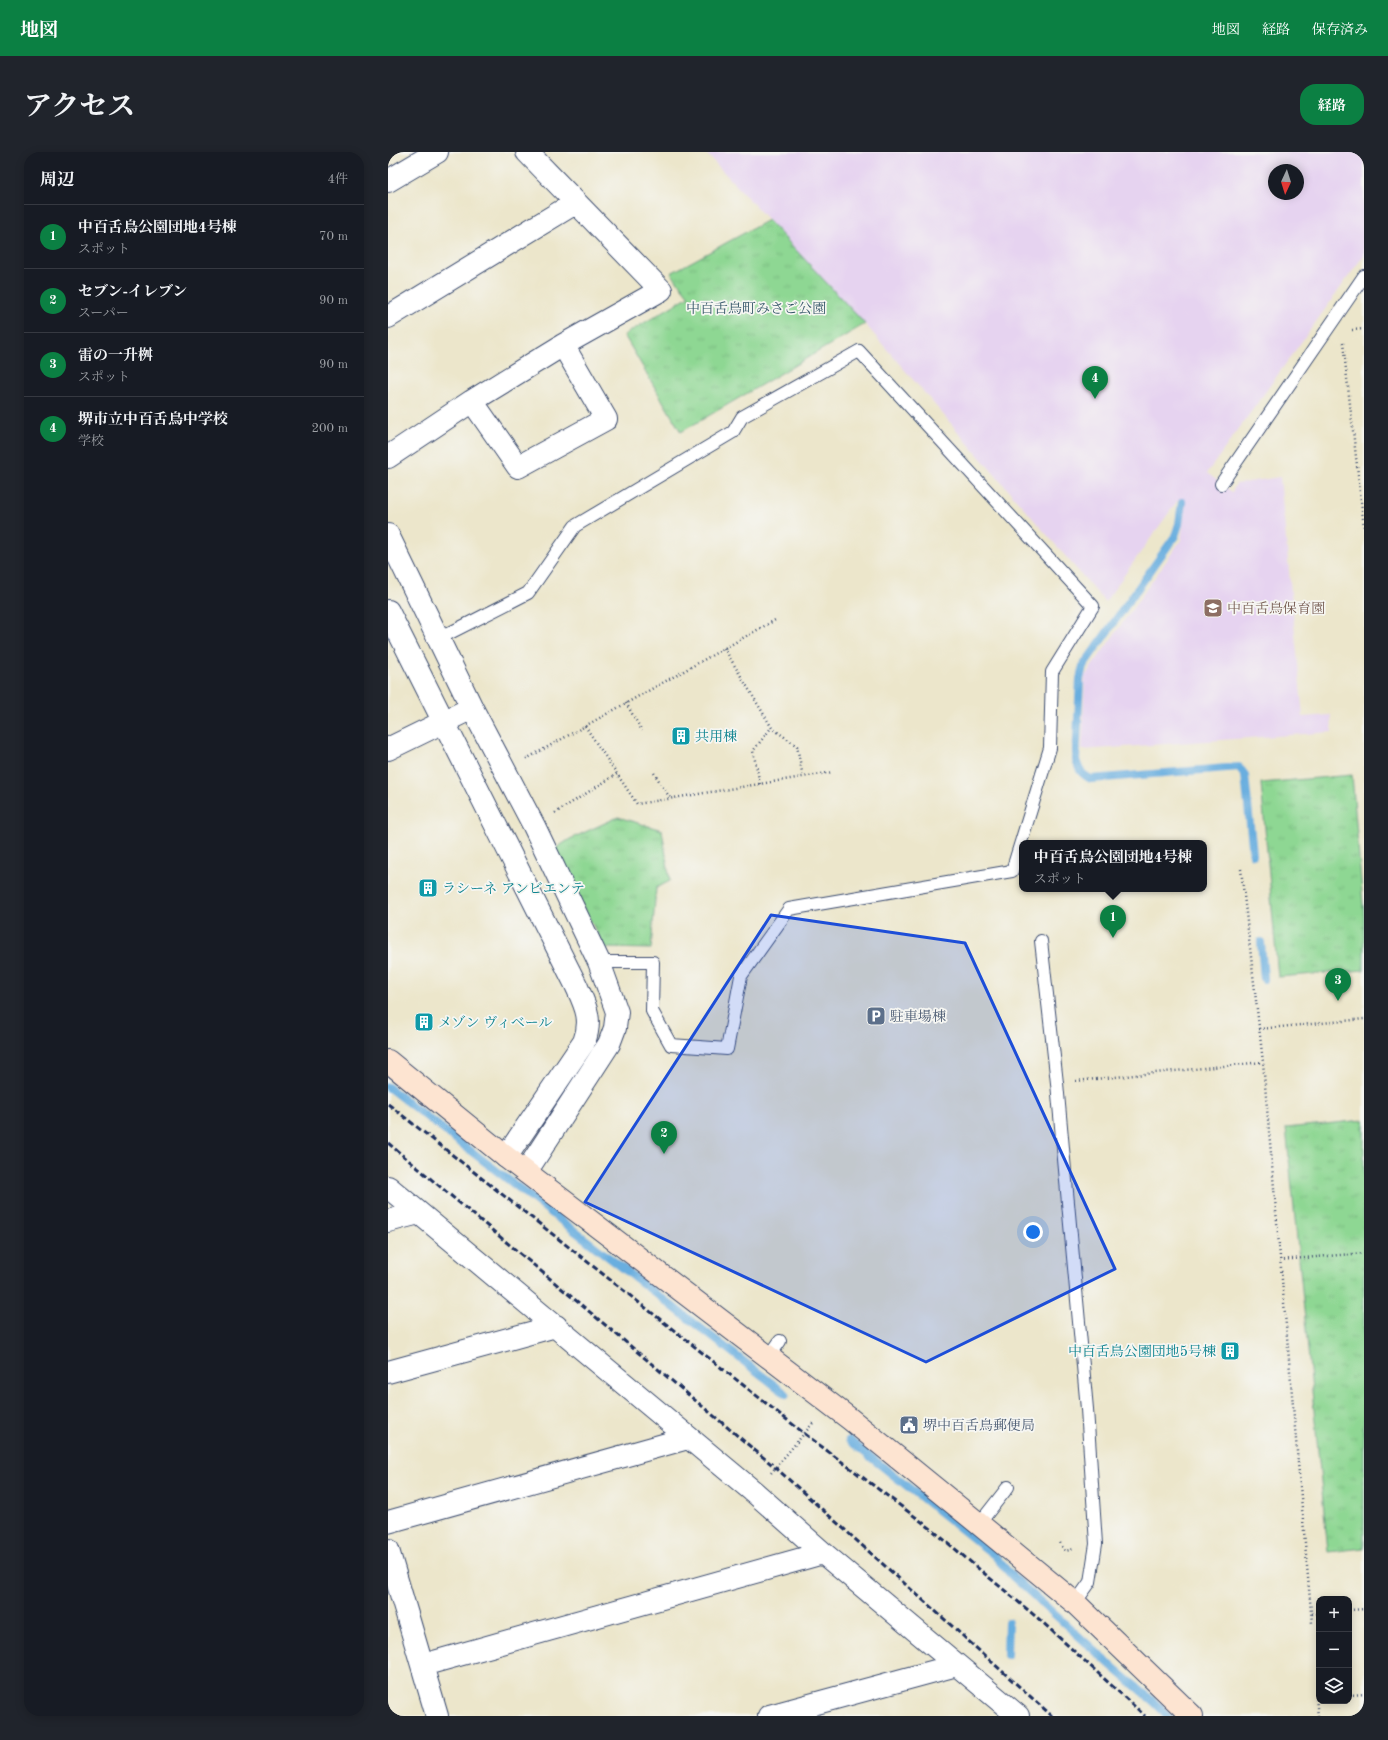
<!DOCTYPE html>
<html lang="ja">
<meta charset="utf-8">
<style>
body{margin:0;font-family:"Old Standard TT","Noto Serif JP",serif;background:#20242c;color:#f1f3f6}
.controls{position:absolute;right:12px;bottom:12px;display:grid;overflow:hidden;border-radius:8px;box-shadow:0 2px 10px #0003}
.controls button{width:36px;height:36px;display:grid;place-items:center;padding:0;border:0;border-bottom:1px solid #363941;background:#171b24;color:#f1f3f6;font:20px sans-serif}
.compass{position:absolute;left:880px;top:12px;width:36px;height:36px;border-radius:50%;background:#171b24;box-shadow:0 2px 10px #0003;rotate:184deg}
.you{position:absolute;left:645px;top:1080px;width:14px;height:14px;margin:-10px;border:3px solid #fff;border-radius:50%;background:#1a73e8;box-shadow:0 0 0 6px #1a73e833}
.badge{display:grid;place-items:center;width:26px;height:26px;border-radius:50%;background:#0b8043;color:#fff;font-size:13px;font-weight:700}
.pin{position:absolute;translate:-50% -33px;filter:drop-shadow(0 1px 2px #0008)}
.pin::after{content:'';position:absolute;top:21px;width:14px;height:12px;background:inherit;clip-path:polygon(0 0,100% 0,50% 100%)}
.popup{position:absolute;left:631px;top:688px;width:188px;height:52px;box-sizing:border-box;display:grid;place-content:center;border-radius:8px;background:#171b24;filter:drop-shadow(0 1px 3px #0005);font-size:13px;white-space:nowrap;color:#9ea1a6}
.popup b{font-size:15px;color:#f1f3f6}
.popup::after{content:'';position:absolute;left:50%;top:100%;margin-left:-8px;border:8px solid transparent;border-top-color:#171b24}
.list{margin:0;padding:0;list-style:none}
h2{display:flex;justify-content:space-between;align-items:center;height:52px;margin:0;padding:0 16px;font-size:17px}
h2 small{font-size:13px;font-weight:400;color:#9ea1a6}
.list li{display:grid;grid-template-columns:26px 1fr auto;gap:12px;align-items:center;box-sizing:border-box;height:64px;padding:0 16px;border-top:1px solid #363941}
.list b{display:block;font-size:15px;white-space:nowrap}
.list p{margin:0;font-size:13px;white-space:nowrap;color:#9ea1a6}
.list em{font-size:13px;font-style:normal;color:#9ea1a6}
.icon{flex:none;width:22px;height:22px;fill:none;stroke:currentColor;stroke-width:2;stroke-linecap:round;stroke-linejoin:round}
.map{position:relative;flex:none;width:976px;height:1564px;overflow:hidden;border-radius:16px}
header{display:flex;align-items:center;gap:24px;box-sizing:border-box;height:56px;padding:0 20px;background:#0b8043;color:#fff}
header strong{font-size:19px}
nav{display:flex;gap:22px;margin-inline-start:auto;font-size:14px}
.intro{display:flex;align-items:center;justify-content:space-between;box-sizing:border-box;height:96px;padding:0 24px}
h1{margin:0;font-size:28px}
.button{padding:10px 18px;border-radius:16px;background:#0b8043;color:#fff;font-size:14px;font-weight:700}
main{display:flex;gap:24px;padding:0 24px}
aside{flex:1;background:#171b24;border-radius:16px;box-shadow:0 2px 10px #0003}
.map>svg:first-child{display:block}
.built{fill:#e6d3f0;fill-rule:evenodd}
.grass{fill:url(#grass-tufts);stroke:#548378}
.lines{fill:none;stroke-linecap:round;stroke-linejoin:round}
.stream{stroke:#69aedf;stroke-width:8}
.lane-casing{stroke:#3a4a6e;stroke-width:14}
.street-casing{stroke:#3a4a6e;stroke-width:24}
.secondary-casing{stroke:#3a4a6e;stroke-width:24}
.path{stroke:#3a4a6e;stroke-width:2.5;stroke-dasharray:1 3;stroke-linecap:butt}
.lane{stroke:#fff;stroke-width:12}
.street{stroke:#fff;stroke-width:22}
.secondary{stroke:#fde4d1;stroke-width:22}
.rail{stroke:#1b2f5e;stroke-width:3;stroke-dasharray:6 3;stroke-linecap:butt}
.marked{fill:#1d4ed8;fill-opacity:0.2;stroke:#1d4ed8;stroke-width:3;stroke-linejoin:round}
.labels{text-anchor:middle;stroke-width:3.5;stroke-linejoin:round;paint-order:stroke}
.park-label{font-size:14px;fill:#38596b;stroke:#f6f6f2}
.education-label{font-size:14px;fill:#785e54;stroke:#f6f6f2;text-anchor:start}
.culture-label{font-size:14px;fill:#0d838f;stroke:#f6f6f2;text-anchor:start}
.service-label{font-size:14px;fill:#4e5e75;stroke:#f6f6f2;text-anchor:start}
</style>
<header>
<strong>地図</strong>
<nav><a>地図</a><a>経路</a><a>保存済み</a></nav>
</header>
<div class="intro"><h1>アクセス</h1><a class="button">経路</a></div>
<main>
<aside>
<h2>周辺<small>4件</small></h2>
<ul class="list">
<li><span class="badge">1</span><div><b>中百舌鳥公園団地4号棟</b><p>スポット</p></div><em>70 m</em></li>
<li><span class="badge">2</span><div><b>セブン-イレブン</b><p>スーパー</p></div><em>90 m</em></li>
<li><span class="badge">3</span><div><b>雷の一升桝</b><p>スポット</p></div><em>90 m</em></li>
<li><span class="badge">4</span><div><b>堺市立中百舌鳥中学校</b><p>学校</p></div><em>200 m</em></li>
</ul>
</aside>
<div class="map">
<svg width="976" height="1564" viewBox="0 0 976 1564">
<defs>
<pattern id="grass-tufts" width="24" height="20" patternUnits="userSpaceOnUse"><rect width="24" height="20" fill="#8ed793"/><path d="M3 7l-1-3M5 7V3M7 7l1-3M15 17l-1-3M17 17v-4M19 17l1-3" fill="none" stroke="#7ab981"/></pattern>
</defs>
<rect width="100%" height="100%" fill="#f6f6f2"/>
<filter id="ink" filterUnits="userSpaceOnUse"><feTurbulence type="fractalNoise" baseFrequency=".025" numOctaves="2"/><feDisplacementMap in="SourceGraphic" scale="8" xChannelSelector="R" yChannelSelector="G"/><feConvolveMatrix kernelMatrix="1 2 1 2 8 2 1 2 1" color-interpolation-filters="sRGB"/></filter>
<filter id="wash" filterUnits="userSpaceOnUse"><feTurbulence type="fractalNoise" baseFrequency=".012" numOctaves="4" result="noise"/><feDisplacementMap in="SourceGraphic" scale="16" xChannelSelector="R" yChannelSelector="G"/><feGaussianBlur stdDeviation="0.9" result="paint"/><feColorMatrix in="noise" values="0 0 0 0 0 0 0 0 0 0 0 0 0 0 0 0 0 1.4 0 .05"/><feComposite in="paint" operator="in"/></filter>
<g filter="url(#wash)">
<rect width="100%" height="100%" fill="#ece6cb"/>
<path class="built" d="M317,0h659v103l-157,218 25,19 4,-8 44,-7 23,240 28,-2 1,17 -250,18 3,-74 96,-136 5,-36 -8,-4 -73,102 -240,-278zM886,18h24v24h-24z"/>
<path class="grass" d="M380,68l97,104 -184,108 -57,-97 65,-39 -18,-23z
M964,623l12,141v54l-86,7 -17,-194z
M230,665l44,13 8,51 -14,7 -5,61 -46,-1 -52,-98 17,-11z
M976,968v428l-36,4 -42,-424z"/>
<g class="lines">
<path class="stream" d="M794,350l-3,22 -4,12 -92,130 -3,13 -4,81c3,10 5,14 15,19l148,-12 6,8 8,80
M873,790l3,37
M0,935l398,307
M461,1288l145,115 17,20 103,93 40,34 14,14
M619,1503l1,-33"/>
</g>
</g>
<g filter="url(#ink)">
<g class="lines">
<defs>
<path id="lane" d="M833,332l143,-208
M50,487l90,-46 47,-67 158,-94 9,-15 117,-66 234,255 -41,66 -2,76 -38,123 -223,38 -48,67 -14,73 -56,-4 -19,-34 1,-49h-54
M653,789l16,142 30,326 9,135 -6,38 -15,21
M381,1205l11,-16
M591,1372l29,-37"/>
<path id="street" d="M0,29l49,-29
M0,165l187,-114
M84,249l46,66 88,-48 -43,-74
M0,305l84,-56 91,-56 98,-55 -134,-138
M0,383l84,173 62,118 65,136 18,50 -2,16 -6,16 -83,128
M0,459l188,374c9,20 17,34 8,57l-78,115
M0,597l84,-41
M0,1035l366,305 69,61 195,163
M0,1069l31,-8
M0,1220l168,-46
M0,1370l300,-84
M0,1398l49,166
M35,1513l400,-112
M381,1564l188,-51"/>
<path id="secondary" d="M0,909l118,96 344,262 129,105 96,79 117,113"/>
</defs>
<use href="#lane" class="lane-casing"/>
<use href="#street" class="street-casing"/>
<use href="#secondary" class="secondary-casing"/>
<path class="path" d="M964,178l12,-1
M955,191l21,184
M336,496l48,80 25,18 6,31
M238,551l16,28
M197,574l32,48
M138,607l251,-140
M266,621l16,25
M372,632l-7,-33 18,-23
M167,661l62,-39 20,30 196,-32
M853,717l22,193 49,561
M871,877l105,-10
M688,929l187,-19
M892,1108l84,-7
M383,1321l42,-50
M672,1391l5,8 9,-2
M961,1458l15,-1
M924,1462l7,-1
M961,1532l1,11
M961,1543l15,-1
M930,1564l-2,-18h3"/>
<use href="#lane" class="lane"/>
<use href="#street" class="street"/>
<use href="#secondary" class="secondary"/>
<path class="rail" d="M0,952l417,330 125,94 110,92 105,96
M0,991l388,325 276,248"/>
</g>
</g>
<path class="marked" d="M383,763l194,28 150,326 -189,93 -341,-160z"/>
<defs>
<symbol id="school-square" viewBox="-11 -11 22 22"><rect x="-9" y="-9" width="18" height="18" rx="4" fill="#8d6e63" stroke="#f6f6f2"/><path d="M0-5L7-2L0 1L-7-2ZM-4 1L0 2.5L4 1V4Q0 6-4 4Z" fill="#fff"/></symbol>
<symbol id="building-square" viewBox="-11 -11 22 22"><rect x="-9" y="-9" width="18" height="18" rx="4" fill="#0f9aa8" stroke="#f6f6f2"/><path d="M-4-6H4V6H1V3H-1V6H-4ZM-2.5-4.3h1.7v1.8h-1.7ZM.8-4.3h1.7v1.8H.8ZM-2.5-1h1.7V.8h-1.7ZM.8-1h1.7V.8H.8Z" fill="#fff"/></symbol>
<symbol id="parking-square" viewBox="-11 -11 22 22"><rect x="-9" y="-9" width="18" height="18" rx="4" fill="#5c6f8a" stroke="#f6f6f2"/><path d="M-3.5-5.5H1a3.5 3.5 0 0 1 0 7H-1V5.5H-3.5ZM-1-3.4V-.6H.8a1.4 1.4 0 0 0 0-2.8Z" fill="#fff"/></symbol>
<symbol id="civic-square" viewBox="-11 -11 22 22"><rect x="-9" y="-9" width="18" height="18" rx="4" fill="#5c6f8a" stroke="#f6f6f2"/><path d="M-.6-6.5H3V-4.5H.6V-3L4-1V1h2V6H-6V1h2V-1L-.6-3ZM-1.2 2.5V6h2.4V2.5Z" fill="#fff"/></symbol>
</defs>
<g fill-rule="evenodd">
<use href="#school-square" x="814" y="445" width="22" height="22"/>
<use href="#building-square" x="282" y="573" width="22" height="22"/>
<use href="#building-square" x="29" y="725" width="22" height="22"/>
<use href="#parking-square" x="477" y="853" width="22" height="22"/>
<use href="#building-square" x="25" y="859" width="22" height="22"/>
<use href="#building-square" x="831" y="1188" width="22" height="22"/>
<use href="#civic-square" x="510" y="1262" width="22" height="22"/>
</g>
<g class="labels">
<g class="park-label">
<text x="368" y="161">中百舌鳥町みさご公園</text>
</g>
<g class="education-label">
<text x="839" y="461">中百舌鳥保育園</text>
</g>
<g class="culture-label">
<text x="307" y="589">共用棟</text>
<text x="54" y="741">ラシーネ アンビエンテ</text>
<text x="50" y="875">メゾン ヴィベール</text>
<text x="828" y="1204" text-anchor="end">中百舌鳥公園団地5号棟</text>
</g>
<g class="service-label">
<text x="502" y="869">駐車場棟</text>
<text x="535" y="1278">堺中百舌鳥郵便局</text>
</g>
</g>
</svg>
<div class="controls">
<button>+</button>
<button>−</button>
<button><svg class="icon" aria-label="layers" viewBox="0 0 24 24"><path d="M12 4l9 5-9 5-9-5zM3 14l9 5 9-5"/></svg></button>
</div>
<svg class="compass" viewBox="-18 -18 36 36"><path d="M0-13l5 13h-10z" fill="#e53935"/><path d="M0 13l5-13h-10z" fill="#9ea1a6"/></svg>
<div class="you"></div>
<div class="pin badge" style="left:725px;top:786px">1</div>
<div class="popup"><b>中百舌鳥公園団地4号棟</b>スポット</div>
<div class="pin badge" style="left:276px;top:1002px">2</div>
<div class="pin badge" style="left:950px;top:849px">3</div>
<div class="pin badge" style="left:707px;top:247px">4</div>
</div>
</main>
